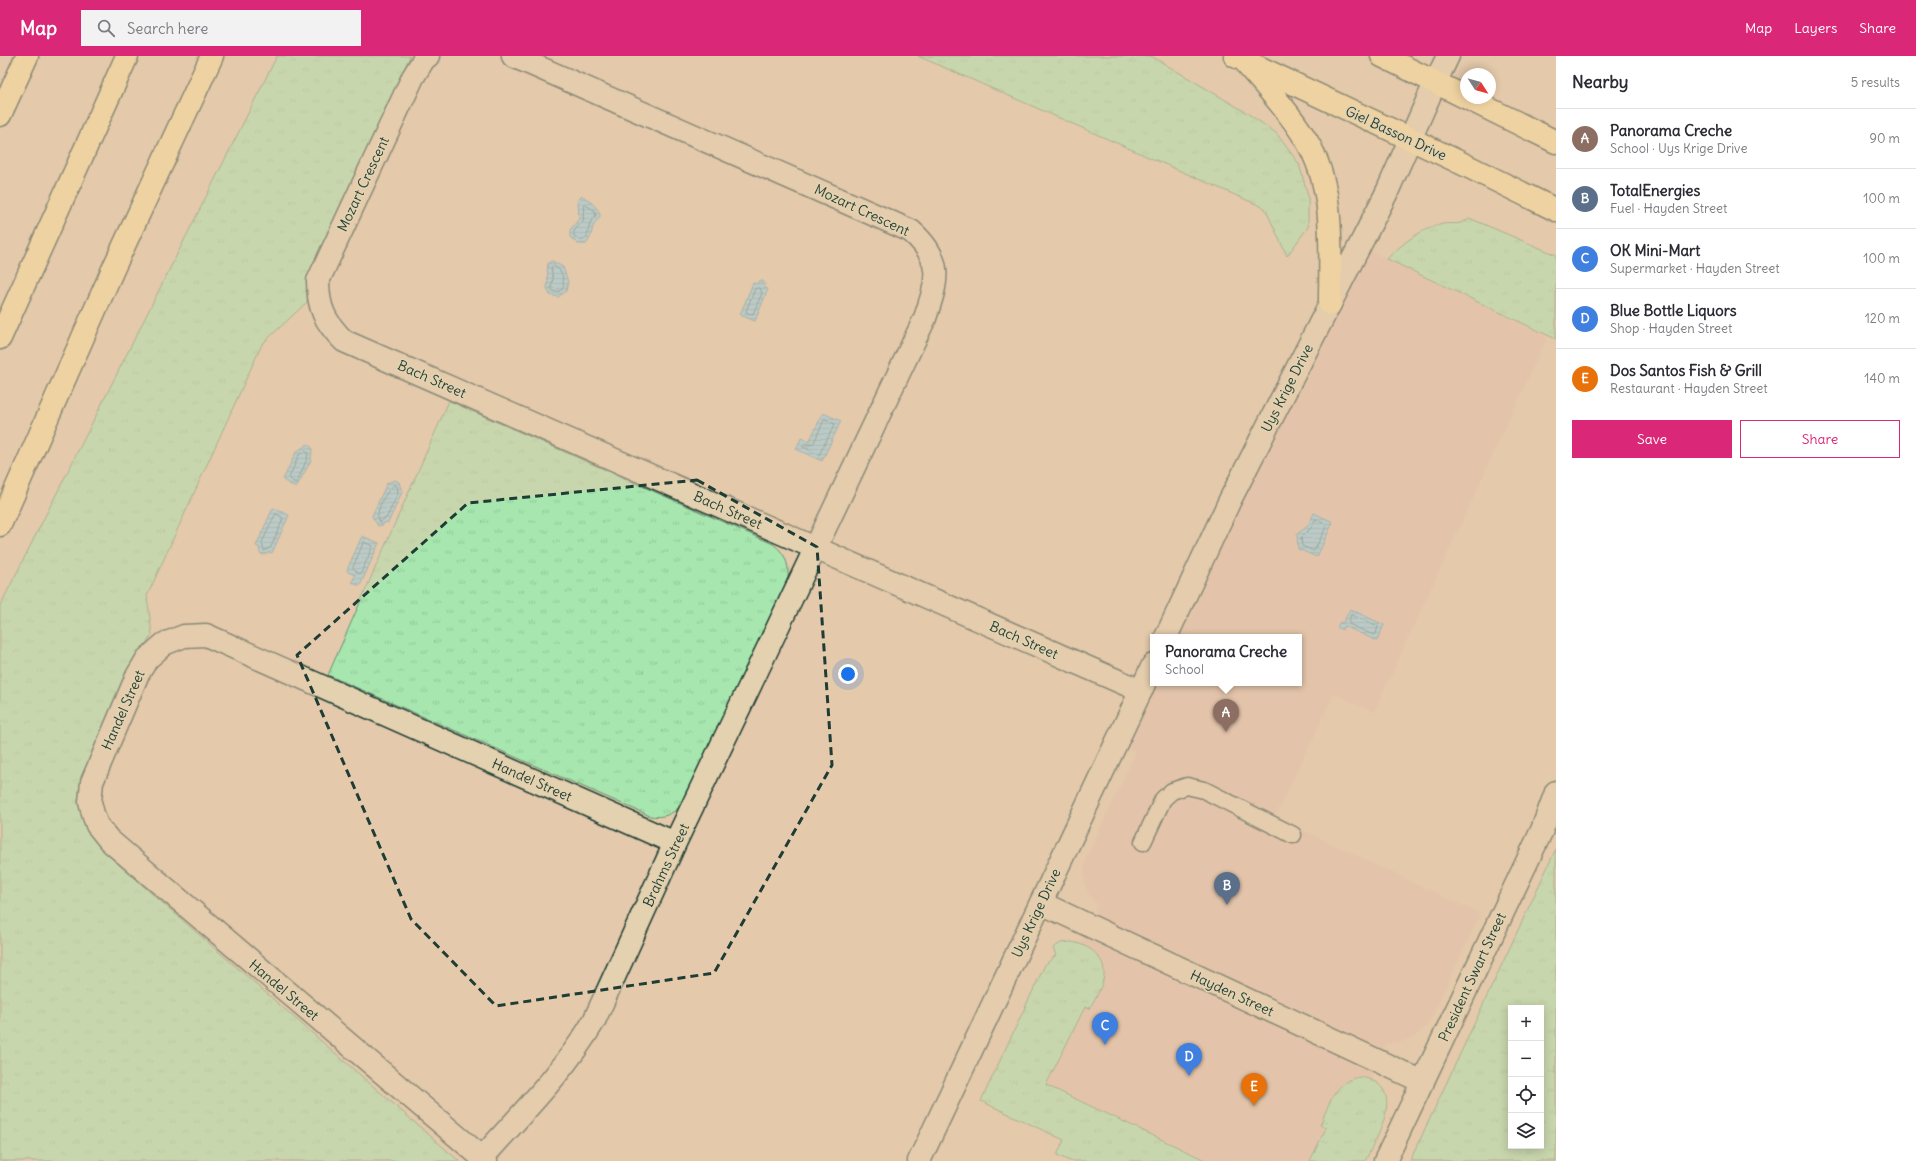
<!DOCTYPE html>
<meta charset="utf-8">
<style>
body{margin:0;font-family:Delius,sans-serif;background:#f2f2f3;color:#2b2b33}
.controls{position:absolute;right:12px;bottom:12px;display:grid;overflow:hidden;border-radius:0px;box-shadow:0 2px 10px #0003}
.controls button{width:36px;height:36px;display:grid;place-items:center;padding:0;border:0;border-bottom:1px solid #e1e1e2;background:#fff;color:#2b2b33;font:20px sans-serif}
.compass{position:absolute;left:1460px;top:12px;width:36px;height:36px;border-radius:50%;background:#fff;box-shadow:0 2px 10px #0003;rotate:126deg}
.you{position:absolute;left:848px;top:618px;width:14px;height:14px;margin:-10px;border:3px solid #fff;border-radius:50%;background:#1a73e8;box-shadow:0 0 0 6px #1a73e833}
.badge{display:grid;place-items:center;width:26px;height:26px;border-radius:50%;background:#db2777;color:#fff;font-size:13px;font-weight:700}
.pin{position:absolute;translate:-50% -33px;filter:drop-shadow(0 1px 2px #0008)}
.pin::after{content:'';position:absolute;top:21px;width:14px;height:12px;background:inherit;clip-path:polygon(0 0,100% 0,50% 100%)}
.popup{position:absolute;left:1150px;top:578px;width:152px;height:52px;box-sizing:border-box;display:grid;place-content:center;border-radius:0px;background:#fff;filter:drop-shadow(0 1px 3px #0005);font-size:13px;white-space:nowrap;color:#7c7c81}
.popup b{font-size:15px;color:#2b2b33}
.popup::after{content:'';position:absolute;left:50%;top:100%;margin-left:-8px;border:8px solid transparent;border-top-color:#fff}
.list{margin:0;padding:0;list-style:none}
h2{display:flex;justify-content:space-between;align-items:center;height:52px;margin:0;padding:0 16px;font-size:17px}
h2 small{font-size:13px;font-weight:400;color:#7c7c81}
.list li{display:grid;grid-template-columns:26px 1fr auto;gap:12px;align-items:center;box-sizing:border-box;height:60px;padding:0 16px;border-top:1px solid #e1e1e2}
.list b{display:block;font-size:15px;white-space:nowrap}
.list p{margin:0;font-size:13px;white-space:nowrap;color:#7c7c81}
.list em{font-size:13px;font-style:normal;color:#7c7c81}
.actions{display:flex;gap:8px;padding:12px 16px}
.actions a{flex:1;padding:9px 0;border:1px solid #db2777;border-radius:0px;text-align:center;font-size:14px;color:#db2777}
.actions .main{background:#db2777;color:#fff}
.icon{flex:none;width:22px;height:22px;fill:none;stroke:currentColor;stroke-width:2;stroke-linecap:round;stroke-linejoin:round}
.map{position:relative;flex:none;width:1556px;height:1105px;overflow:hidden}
header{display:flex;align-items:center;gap:24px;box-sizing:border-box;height:56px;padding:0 20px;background:#db2777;color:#fff}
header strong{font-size:19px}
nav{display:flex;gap:22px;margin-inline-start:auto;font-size:14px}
.search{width:280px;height:36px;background:#f2f2f3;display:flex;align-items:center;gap:10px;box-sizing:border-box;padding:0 14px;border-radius:0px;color:#7c7c81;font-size:15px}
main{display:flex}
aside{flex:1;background:#fff}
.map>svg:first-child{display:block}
.built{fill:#e3bfa8}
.grass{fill:url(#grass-tufts);stroke:#639272;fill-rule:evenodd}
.water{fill:url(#water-rules);stroke:#5e94a1}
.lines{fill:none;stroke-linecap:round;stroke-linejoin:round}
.shore{stroke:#49777c;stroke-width:1}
.lane-casing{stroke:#1f3d34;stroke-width:19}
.street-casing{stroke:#1f3d34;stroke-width:25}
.secondary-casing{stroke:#1f3d34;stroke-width:25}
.primary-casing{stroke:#1f3d34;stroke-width:25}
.highway-casing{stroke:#1f3d34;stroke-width:25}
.lane{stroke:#e4d1af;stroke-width:16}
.street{stroke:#e4d1af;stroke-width:22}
.secondary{stroke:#e4d1af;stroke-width:22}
.primary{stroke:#fdde96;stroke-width:22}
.highway{stroke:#fdde96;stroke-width:22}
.marked{fill:none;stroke:#1f3d34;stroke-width:3;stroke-dasharray:8 5;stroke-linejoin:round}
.labels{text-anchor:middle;stroke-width:3.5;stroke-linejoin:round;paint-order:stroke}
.street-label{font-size:14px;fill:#1f3d34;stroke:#e4d1af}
</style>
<header>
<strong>Map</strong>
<div class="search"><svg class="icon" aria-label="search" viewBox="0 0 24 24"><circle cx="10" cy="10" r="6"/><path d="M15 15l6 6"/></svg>Search here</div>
<nav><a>Map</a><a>Layers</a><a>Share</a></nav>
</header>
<main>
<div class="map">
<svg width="1556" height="1105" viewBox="0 0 1556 1105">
<defs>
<pattern id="grass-tufts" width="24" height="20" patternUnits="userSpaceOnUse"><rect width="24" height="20" fill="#a7e7af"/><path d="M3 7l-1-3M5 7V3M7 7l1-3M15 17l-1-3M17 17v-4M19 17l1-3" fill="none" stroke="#8fc797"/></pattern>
<pattern id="water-rules" width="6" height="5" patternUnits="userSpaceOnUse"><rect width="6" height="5" fill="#88cee9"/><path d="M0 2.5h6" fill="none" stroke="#6fa8be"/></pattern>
</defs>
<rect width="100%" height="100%" fill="#e4c9ac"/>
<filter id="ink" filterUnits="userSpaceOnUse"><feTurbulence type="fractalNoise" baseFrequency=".025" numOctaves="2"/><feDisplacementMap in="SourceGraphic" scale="8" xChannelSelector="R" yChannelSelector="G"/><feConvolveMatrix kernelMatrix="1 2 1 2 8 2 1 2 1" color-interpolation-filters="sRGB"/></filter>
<g filter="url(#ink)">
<path class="built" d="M1359,190l189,89 -174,377 -40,-18 -59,123 205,97 -53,112 -14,12 -17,5h-9l-17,37 -10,-3 -15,4 -25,43 6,4 -16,33h-103l-161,-76 39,-79 4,3 14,-29 1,-10 -3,-9 -12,-14 -9,-4 18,-38 -8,-9 -5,-12 -1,-18 3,-9 49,-105 -20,-10 37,-59h146v-46h-133z"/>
<path class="grass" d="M277,0h133l-102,224 -1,22 -45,42 -115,252 5,39 -19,27 -50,111 -4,24 6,29 19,26 355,309h-459v-555z
M918,0h233l93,55 32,22 23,31 9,32v31l-21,29 -22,-48z
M1469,162l87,37v84l-169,-80c16,-16 33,-30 56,-35 13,-2 15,3 26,-6z
M449,345l324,143c12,9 16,19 15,34l-107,227c-9,10 -18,13 -31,11l-322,-141z
M1556,793v312h-146zM1511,952h30v138h-30z
M1071,886c18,2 38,17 32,38 -2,10 -9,20 -14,29l-4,-2 -39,78 161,76h-137l-13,-6 7,-15 -83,-39 64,-136 11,-10 -3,-7 8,-5z
M1360,1021c49,8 18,58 5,84h-55l16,-33 -6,-3c9,-20 15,-45 40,-48z"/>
<path class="water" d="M582,140c5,2 19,14 18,20 -1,4 -6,6 -7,11 -2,7 -2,11 -7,17h-8l-8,-7v-7l9,-11 -1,-19z
M552,205l11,6 5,15 -2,9 -8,6 -8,-2 -3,-7c2,-9 -1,-17 1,-25z
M759,225h4l2,3 -1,4 4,1 -13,32 -15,-6 13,-32 4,1z
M823,357l18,8 -19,40 -26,-12 5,-11 8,4z
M308,388l4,4 -1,12 -15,28 -13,-8 13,-28z
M395,424l4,2 2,7 2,1 -15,33 -3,-1 -2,3 -5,1 -6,-10 15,-33z
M273,452l16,7 -17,38 -2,-1 -7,3 -3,-2 -1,-6 -3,-1z
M1314,457l19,9 -16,35 -19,-8 -1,-15 11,-8z
M362,480l17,7 -19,43 -8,-4 3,-7 -7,-3 -1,-2z
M1350,553l34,16 -7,16 -33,-15 -2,4 -5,-3 3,-5 3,1z"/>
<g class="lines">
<path class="shore" d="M584,148l10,6 2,5 -6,8 -3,13 -3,4h-4l-6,-4v-5l9,-10z
M554,210c9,4 10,14 9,23l-6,3 -4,-1 -2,-3 2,-9 -2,-12z
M760,232l2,5 -9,21 -6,-1 -1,-2 9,-22z
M825,363l10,5 -16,31 -17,-9 2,-2 5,1 4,-1z
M305,395l3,2 -1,6 -10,23h-3l-5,-4 10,-23z
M394,429l3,1 1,7 -11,24 -8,5c-5,-10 7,-31 15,-37z
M276,458l6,3 1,2 -12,28 -7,4 -2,-8z
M1316,463l11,6 -13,26 -12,-5 -1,-9 10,-9z
M364,486l9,4 -12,27 -2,1 -6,-6z
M1351,559l27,11 -2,8 -3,1 -24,-11z"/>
<defs>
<path id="lane" d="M1143,786l20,-43 9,-8 15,-5 17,4 89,45"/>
<path id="street" d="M428,0l-4,3 -11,18 -95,204c0,27 7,41 26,60l797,350
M1435,27l13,-27
M1041,847l382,179
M482,1102c39,-44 82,-86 112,-137l81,-178 250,-525c13,-38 19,-58 -14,-87l-398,-175
M486,1105l-377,-321 -12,-15 -4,-11 -3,-12 2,-20 45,-106 10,-17 17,-15 20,-8 22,-1 469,208
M1385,1105l157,-331 14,-38"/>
<path id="secondary" d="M1166,581l64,-137 157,-308 48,-109
M919,1105l234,-496"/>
<path id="primary" d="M1235,0l224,106 97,48
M1382,0l174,86
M1248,10c20,23 41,46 57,72 31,49 25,111 25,166"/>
<path id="highway" d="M0,59l27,-59
M0,282l127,-282
M0,469l114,-258 98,-211"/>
</defs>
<use href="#lane" class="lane-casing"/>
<use href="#street" class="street-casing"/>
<use href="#secondary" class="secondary-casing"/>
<use href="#primary" class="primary-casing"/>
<use href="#highway" class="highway-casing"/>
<use href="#lane" class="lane"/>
<use href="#street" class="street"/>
<use href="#secondary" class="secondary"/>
<use href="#primary" class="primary"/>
<use href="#highway" class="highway"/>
</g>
</g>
<path d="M0 0H1556V1105H0ZM697,424l120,67 15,218 -118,208 -218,33 -85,-87 -114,-264 171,-152z" fill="#e4c9ac" fill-opacity=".55" fill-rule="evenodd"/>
<path class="marked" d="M697,424l120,67 15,218 -118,208 -218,33 -85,-87 -114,-264 171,-152z"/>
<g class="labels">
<g class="street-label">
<text transform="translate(1396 77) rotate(25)" y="5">Giel Basson Drive</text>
<text transform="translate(363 128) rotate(-65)" y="5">Mozart Crescent</text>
<text transform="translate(862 154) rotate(25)" y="5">Mozart Crescent</text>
<text transform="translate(432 323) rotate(24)" y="5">Bach Street</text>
<text transform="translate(1287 332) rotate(-63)" y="5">Uys Krige Drive</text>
<text transform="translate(728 454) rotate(24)" y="5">Bach Street</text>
<text transform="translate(1024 584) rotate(24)" y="5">Bach Street</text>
<text transform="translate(123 654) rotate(-66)" y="5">Handel Street</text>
<text transform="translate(532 724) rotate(24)" y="5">Handel Street</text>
<text transform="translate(666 809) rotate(-65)" y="5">Brahms Street</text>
<text transform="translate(1036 857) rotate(-65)" y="5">Uys Krige Drive</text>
<text transform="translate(1472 921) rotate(-65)" y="5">President Swart Street</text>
<text transform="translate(284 934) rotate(40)" y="5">Handel Street</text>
<text transform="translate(1232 937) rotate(25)" y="5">Hayden Street</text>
</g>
</g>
</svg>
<div class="controls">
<button>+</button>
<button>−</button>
<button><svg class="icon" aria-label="locate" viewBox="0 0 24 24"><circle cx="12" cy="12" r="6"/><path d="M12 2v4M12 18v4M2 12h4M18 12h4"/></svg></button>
<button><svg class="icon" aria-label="layers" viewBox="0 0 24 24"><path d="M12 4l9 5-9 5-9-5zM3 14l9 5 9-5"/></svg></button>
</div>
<svg class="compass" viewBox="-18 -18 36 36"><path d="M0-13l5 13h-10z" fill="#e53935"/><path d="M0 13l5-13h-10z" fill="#7c7c81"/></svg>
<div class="you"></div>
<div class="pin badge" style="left:1226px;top:676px;background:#8d6e63">A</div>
<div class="popup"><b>Panorama Creche</b>School</div>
<div class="pin badge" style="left:1227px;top:849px;background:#5c6f8a">B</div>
<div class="pin badge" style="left:1105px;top:989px;background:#3f7fe0">C</div>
<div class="pin badge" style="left:1189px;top:1020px;background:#3f7fe0">D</div>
<div class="pin badge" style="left:1254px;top:1050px;background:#e8710a">E</div>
</div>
<aside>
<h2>Nearby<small>5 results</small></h2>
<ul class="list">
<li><span class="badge" style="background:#8d6e63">A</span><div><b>Panorama Creche</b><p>School · Uys Krige Drive</p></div><em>90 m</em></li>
<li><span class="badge" style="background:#5c6f8a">B</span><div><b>TotalEnergies</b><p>Fuel · Hayden Street</p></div><em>100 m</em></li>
<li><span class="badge" style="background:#3f7fe0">C</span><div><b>OK Mini-Mart</b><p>Supermarket · Hayden Street</p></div><em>100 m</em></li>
<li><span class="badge" style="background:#3f7fe0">D</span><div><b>Blue Bottle Liquors</b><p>Shop · Hayden Street</p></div><em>120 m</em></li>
<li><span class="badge" style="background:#e8710a">E</span><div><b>Dos Santos Fish &amp; Grill</b><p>Restaurant · Hayden Street</p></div><em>140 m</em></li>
</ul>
<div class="actions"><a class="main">Save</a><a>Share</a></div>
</aside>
</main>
